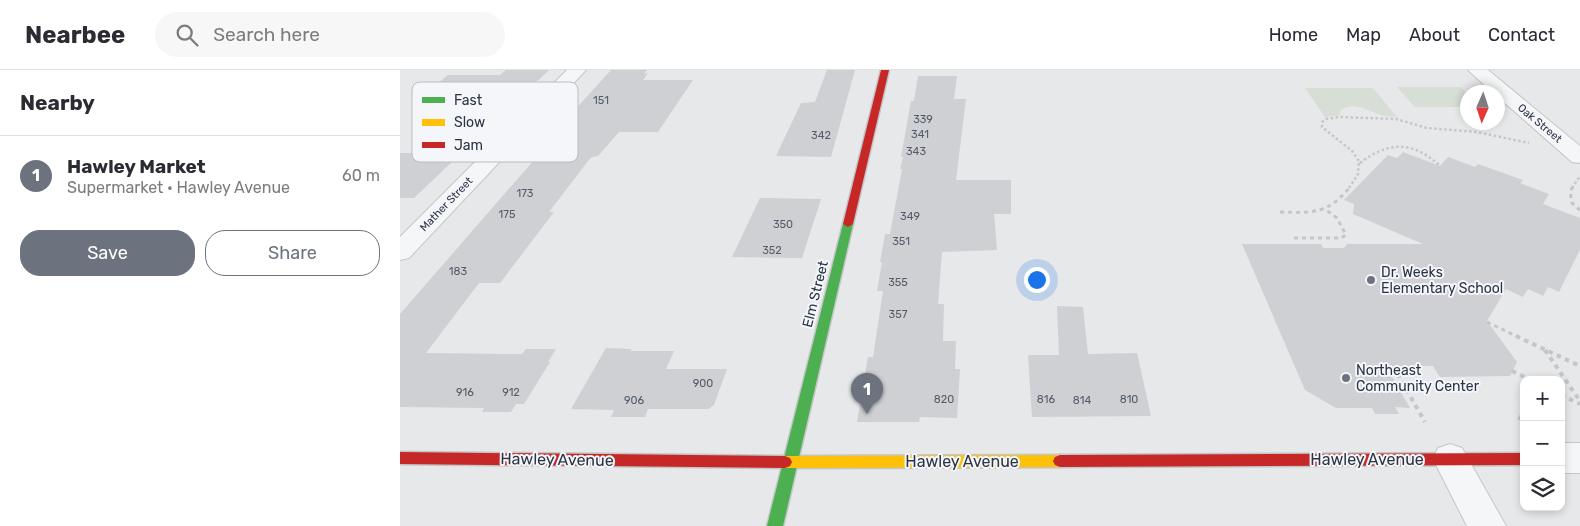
<!DOCTYPE html>
<meta charset="utf-8">
<style>
body{margin:0;font-family:Rubik,sans-serif;background:#f7f7f7;color:#2b2b33}
.controls{position:absolute;right:15px;bottom:15px;display:grid;overflow:hidden;border-radius:10px;box-shadow:0 2px 8px #0003}
.controls button{width:45px;height:45px;display:grid;place-items:center;padding:0;border:0;border-bottom:1px solid #e1e1e2;background:#fff;color:#2b2b33;font:25px sans-serif}
.compass{position:absolute;left:1060px;top:15px;width:45px;height:45px;border-radius:50%;background:#fff;box-shadow:0 2px 8px #0003;rotate:183deg}
.you{position:absolute;left:636px;top:209px;width:18px;height:18px;margin:-12px;border:4px solid #fff;border-radius:50%;background:#1a73e8;box-shadow:0 0 0 8px #1a73e833}
.badge{display:grid;place-items:center;width:32px;height:32px;border-radius:50%;background:#6c737f;color:#fff;font-size:16px;font-weight:700}
.pin{position:absolute;translate:-50% -41px;filter:drop-shadow(0 1px 2px #0008)}
.pin::after{content:'';position:absolute;top:26px;width:18px;height:15px;background:inherit;clip-path:polygon(0 0,100% 0,50% 100%)}
.list{margin:0;padding:0;list-style:none}
h2{display:flex;justify-content:space-between;align-items:center;height:65px;margin:0;padding:0 20px;font-size:21px}
h2 small{font-size:16px;font-weight:400;color:#7c7c81}
.list li{display:grid;grid-template-columns:32px 1fr auto;gap:15px;align-items:center;box-sizing:border-box;height:80px;padding:0 20px;border-top:1px solid #e1e1e2}
.list b{display:block;font-size:19px;white-space:nowrap}
.list p{margin:0;font-size:16px;white-space:nowrap;color:#7c7c81}
.list em{font-size:16px;font-style:normal;color:#7c7c81}
.actions{display:flex;gap:10px;padding:15px 20px}
.actions a{flex:1;padding:11px 0;border:1px solid #6c737f;border-radius:20px;text-align:center;font-size:18px;color:#6c737f}
.actions .main{background:#6c737f;color:#fff}
.icon{flex:none;width:28px;height:28px;fill:none;stroke:currentColor;stroke-width:2;stroke-linecap:round;stroke-linejoin:round}
.map{position:relative;flex:none;width:1180px;height:456px;overflow:hidden}
header{display:flex;align-items:center;gap:30px;box-sizing:border-box;height:70px;padding:0 25px;background:#fff;border-bottom:1px solid #e1e1e2}
header strong{font-size:24px}
nav{display:flex;gap:28px;margin-inline-start:auto;font-size:18px}
.search{width:350px;height:45px;background:#f7f7f7;display:flex;align-items:center;gap:12px;box-sizing:border-box;padding:0 18px;border-radius:28px;color:#7c7c81;font-size:19px}
main{display:flex}
aside{flex:1;background:#fff}
.map>svg:first-child{display:block}
.green{fill:#d6ded6}
.building{fill:#ced0d3}
.lines{fill:none;stroke-linecap:round;stroke-linejoin:round}
.street-casing{stroke:#c4c6c8;stroke-width:2}
.fast-casing{stroke:#c4c6c8;stroke-width:3}
.slow-casing{stroke:#c4c6c8;stroke-width:3}
.jam-casing{stroke:#c4c6c8;stroke-width:3}
.path-far2{stroke:#c5c6ca;stroke-width:2.5;stroke-dasharray:2.5 2.5;stroke-linecap:butt}
.path-far1{stroke:#c5c6ca;stroke-width:3;stroke-dasharray:4 4;stroke-linecap:butt}
.path{stroke:#c5c6ca;stroke-width:4;stroke-dasharray:4.5 4.5;stroke-linecap:butt}
.street{fill:#f5f6f7;fill-rule:evenodd}
.fast{fill:#4caf50;fill-rule:evenodd}
.slow{fill:#ffc107;fill-rule:evenodd}
.jam{fill:#c62828;fill-rule:evenodd}
.poi-dot{fill:#6c737f;stroke:#f4f6f9;stroke-width:2}
.labels{text-anchor:middle;stroke-width:4;stroke-linejoin:round;paint-order:stroke}
.number-label{font-size:11px;fill:#545c69}
.far-street-label{font-size:11px;fill:#2b3445;stroke:#f4f6f9}
.poi-label{font-size:14px;fill:#2b3445;stroke:#f4f6f9;text-anchor:start}
.street-label{font-size:14px;fill:#2b3445;stroke:#f4f6f9}
.near-street-label{font-size:16px;fill:#2b3445;stroke:#f4f6f9}
.key{fill:#f4f6f9;stroke:#b8bcc3;stroke-width:1}
.key-label{font-size:14px;fill:#2b3445}
</style>
<header>
<strong>Nearbee</strong>
<div class="search"><svg class="icon" aria-label="search" viewBox="0 0 24 24"><circle cx="10" cy="10" r="6"/><path d="M15 15l6 6"/></svg>Search here</div>
<nav><a>Home</a><a>Map</a><a>About</a><a>Contact</a></nav>
</header>
<main>
<aside>
<h2>Nearby<small></small></h2>
<ul class="list">
<li><span class="badge">1</span><div><b>Hawley Market</b><p>Supermarket · Hawley Avenue</p></div><em>60 m</em></li>
</ul>
<div class="actions"><a class="main">Save</a><a>Share</a></div>
</aside>
<div class="map">
<svg width="1180" height="456" viewBox="0 0 1180 456">
<rect width="100%" height="100%" fill="#e6e8ea"/>
<path class="green" d="M997,17h64l6,7v13h-52z
M905,18h68l24,29c-5,-1 -11,0 -16,-2 -13,-4 -28,-15 -41,-4v4l-15,2z"/>
<path class="building" d="M106,0h43l-135,128h-14v-45h13l4,-3h8l50,-45 -47,-1 9,-8 -16,1 27,-22h52z
M211,0h36l-3,4 4,-1 -5,7h50l-35,52h-39l-21,24 -6,1 -4,4 -39,51h5l-54,71h-21l-53,70 96,1 4,-5h30l-8,13h2l-26,42h-8l-5,8h-29l2,-4 -84,-1v-93l134,-154 30,-36h-2z
M427,0h28l-24,87 -55,-1 25,-53 14,-1z
M518,6h39l-3,23h12l-10,81h55v34h-17l3,36 -55,2 -4,52h6l-1,37h13l-1,28h5l-3,49 -37,-1 -1,5h-62l11,-65h5l10,-66h-6l5,-29h-2l5,-28h5l12,-65h-2l3,-12h-2l10,-56h3z
M1003,82l37,14 8,-9 27,10 3,-3 45,16 -3,3 29,11 -6,10 37,14v32l-21,42 -11,-5 -5,9 -15,-7 -5,8 -17,-8 -19,32 30,41 -7,14 -70,1 -7,-11h-47l24,42 -15,-1 4,7h-24l-3,-6h-36l-31,-18 -63,-146h79l2,4h21l3,-4h76l-70,-30 1,-10 -10,-4 44,-45 9,3z
M360,128l61,1 -19,59 -70,-1z
M657,236l26,1 5,47 49,-1 14,63 -119,1 -4,-62h31z
M206,278l26,1 -2,2h44l-8,18h61l-13,36 -6,4h-60l-3,8h-34l3,-7 -43,-1z"/>
<g class="lines">
<defs>
<path id="street" d="M167,0h19l-177,188 -9,2v-23z
M1068,0h20l92,76v17l-8,-1 -74,-65v-5h-6z
M1161,373h19v30h-19z
M1050,374l12,4 44,78h-39l-34,-67 5,-11z"/>
<path id="fast" d="M448,151l5,3 -70,302h-16l76,-302z"/>
<path id="slow" d="M660,385l5,2 2,4 -2,4 -5,2 -275,1 -5,-2 -2,-4 2,-4 5,-2z"/>
<path id="jam" d="M481,0h8l-36,154 -5,3 -5,-3z
M0,382l385,4 5,2 2,4 -2,4 -5,2 -385,-4z
M1124,383v12l-464,2 -5,-2 -2,-4 2,-4 5,-2z"/>
</defs>
<use href="#street" class="street-casing"/>
<use href="#fast" class="fast-casing"/>
<use href="#slow" class="slow-casing"/>
<use href="#jam" class="jam-casing"/>
<path class="path-far2" d="M960,93c29,-22 53,-22 80,3
M949,118l9,-14 1,-13 -7,-10 -30,-24v-5l4,-3 14,-2 56,2 31,9 50,4 52,11
M1172,118l8,-12"/>
<path class="path-far1" d="M1173,117l-3,4 2,12 8,7
M880,142c33,1 48,2 70,-25
M894,168h47l5,-3 -9,-17 -12,-9
M1087,252l31,15"/>
<path class="path" d="M1116,266l64,30
M1145,280l35,51
M993,296l32,56
M1112,301l19,9
M1161,325l19,9
M1119,350l5,-8"/>
<use href="#street" class="street"/>
<use href="#fast" class="fast"/>
<use href="#slow" class="slow"/>
<use href="#jam" class="jam"/>
</g>
<g class="poi-dot">
<circle cx="971" cy="210" r="5"/>
<circle cx="946" cy="308" r="5"/>
</g>
<g class="labels">
<g class="number-label">
<text x="201" y="34">151</text>
<text x="523" y="53">339</text>
<text x="520" y="68">341</text>
<text x="421" y="69">342</text>
<text x="516" y="85">343</text>
<text x="125" y="127">173</text>
<text x="107" y="148">175</text>
<text x="510" y="150">349</text>
<text x="383" y="158">350</text>
<text x="501" y="175">351</text>
<text x="372" y="184">352</text>
<text x="58" y="205">183</text>
<text x="498" y="216">355</text>
<text x="498" y="248">357</text>
<text x="303" y="317">900</text>
<text x="65" y="326">916</text>
<text x="111" y="326">912</text>
<text x="544" y="333">820</text>
<text x="646" y="333">816</text>
<text x="729" y="333">810</text>
<text x="234" y="334">906</text>
<text x="682" y="334">814</text>
</g>
<g class="far-street-label">
<text transform="translate(1140 53) rotate(40)" y="4">Oak Street</text>
<text transform="translate(46 134) rotate(-46)" y="4">Mather Street</text>
</g>
<g class="poi-label">
<text x="981" y="207">Dr. Weeks<tspan x="981" dy="16">Elementary School</tspan></text>
<text x="956" y="305">Northeast<tspan x="956" dy="16">Community Center</tspan></text>
</g>
<g class="street-label">
<text transform="translate(415 224) rotate(-76)" y="5">Elm Street</text>
</g>
<g class="near-street-label">
<text transform="translate(157 389) rotate(1)" y="6">Hawley Avenue</text>
<text x="967" y="395">Hawley Avenue</text>
<text x="562" y="397">Hawley Avenue</text>
</g>
</g>
<rect x="12" y="12" width="166" height="80" rx="8" class="key"/>
<rect x="22" y="27" width="23" height="6" fill="#4caf50"/>
<rect x="22" y="49" width="23" height="7" fill="#ffc107"/>
<rect x="22" y="72" width="23" height="6" fill="#c62828"/>
<g class="key-label">
<text x="54" y="35">Fast</text>
<text x="54" y="57">Slow</text>
<text x="54" y="80">Jam</text>
</g>
</svg>
<div class="controls">
<button>+</button>
<button>−</button>
<button><svg class="icon" aria-label="layers" viewBox="0 0 24 24"><path d="M12 4l9 5-9 5-9-5zM3 14l9 5 9-5"/></svg></button>
</div>
<svg class="compass" viewBox="-18 -18 36 36"><path d="M0-13l5 13h-10z" fill="#e53935"/><path d="M0 13l5-13h-10z" fill="#7c7c81"/></svg>
<div class="you"></div>
<div class="pin badge" style="left:467px;top:344px">1</div>
</div>
</main>
